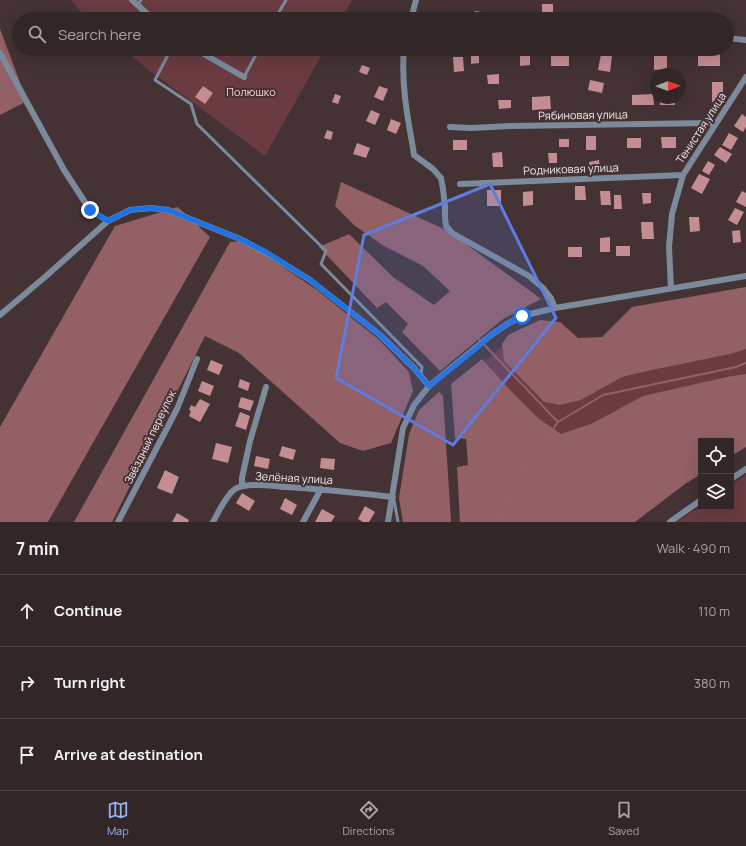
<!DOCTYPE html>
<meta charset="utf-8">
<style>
body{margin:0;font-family:Manrope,sans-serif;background:#3b2e2f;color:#f1f3f6}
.controls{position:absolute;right:12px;bottom:12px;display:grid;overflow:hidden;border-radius:0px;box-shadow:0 4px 16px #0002}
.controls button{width:36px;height:36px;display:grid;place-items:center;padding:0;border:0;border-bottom:1px solid #4e4344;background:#332627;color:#f1f3f6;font:20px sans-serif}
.compass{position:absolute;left:650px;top:68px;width:36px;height:36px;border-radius:50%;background:#332627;box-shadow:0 4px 16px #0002;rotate:89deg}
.stop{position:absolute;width:12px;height:12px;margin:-9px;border:3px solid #1a73e8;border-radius:50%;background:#fff}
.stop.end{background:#1a73e8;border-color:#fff;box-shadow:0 1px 4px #0008}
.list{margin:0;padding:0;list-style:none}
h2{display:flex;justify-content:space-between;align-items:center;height:52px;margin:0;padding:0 16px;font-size:17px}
h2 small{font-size:13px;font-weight:400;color:#a9a5a7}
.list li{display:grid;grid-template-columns:26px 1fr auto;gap:12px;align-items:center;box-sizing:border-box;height:72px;padding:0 16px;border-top:1px solid #4e4344}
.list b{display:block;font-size:15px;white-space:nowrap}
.list em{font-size:13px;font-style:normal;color:#a9a5a7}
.icon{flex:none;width:22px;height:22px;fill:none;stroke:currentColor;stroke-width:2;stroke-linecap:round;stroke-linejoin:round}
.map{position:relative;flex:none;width:746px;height:522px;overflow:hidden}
.search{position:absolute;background:#332627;box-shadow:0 4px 16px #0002;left:12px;right:12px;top:12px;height:44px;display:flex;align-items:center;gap:10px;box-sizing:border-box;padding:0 14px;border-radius:22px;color:#a9a5a7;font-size:15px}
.sheet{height:268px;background:#332627}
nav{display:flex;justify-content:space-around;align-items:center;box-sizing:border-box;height:56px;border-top:1px solid #4e4344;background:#332627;font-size:11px;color:#a9a5a7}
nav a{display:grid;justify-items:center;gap:2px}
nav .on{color:#95b2f1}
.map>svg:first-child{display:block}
.green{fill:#6a3b41}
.forest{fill:#936066}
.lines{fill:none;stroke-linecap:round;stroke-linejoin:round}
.stream{stroke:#946166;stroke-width:2}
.building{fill:#c38d92}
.lane{stroke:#7c8b9b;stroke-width:3}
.street{stroke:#7c8b9b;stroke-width:6}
.route{stroke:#1a73e8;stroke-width:5}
.marked{fill:#5e7ddd;fill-opacity:0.2;stroke:#5e7ddd;stroke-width:3;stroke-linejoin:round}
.labels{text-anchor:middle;stroke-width:4;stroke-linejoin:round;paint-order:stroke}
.park-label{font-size:11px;fill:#f7d5d8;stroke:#443234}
.street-label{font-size:11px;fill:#f5eaea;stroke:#443234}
</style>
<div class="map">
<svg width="746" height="522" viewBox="0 0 746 522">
<rect width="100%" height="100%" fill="#443234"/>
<path class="green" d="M71,0h281l-11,19h-254z
M123,49h202l-60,107 -115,-85z
M746,330v68l-194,120 -76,-149 33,-29 45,11z
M746,475v47h-69l24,-16v1h30v-22z"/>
<path class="forest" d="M0,29l27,72 -27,14z
M341,182l107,49 93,68 -38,20 -63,52 -38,-39 6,-8 -22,-22 -9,6 -58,-61 30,-13 44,43 41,28 16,-14 -27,-25 -39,-20 -29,-20 -20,-20z
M178,207l32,30 -162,285h-48v-95l115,-201z
M244,241l73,49 62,50 30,32 4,19 -22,52 -28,8 -23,-8 -101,-90 -34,-17 -93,186h-38l156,-280z
M746,287v62l-16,5 -83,17 -25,6 -41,23 -21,5 -16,-3 -40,-41 -2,-17 6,-9 32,-15 20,2 18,16 24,-1 30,-30z
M482,359l28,31 28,28 23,16 32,-11 50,-27 84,-19 19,-3v73l-15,9v-15h-30v33l-16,10 -50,38h-175l-3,-55 11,-2 -2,-26 -11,-1 -4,-54z
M439,392l4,4 8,125v1h-48l-4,-24 10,-64 10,-24z"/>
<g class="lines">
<path class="stream" d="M335,260l108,79 32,-4 83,87 45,-27 133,-28 10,-4
M497,522l14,-34 47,-66"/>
</g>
<path class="building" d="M542,4h11v15h-11z
M475,11l14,2v6h-15z
M630,12v7h-14v-6z
M582,13h14v6h-14z
M391,16l9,3h-10z
M351,49h11l-3,7 -9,-4z
M380,49h12l-1,4z
M698,50h22v16h-22z
M520,51h10v14l-10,1z
M654,51h13v18l-13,1z
M471,52h8v11l-8,1z
M569,53v13h-18v-12z
M601,54l11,2 -2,16 -12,-2z
M453,57h10l1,14 -10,1z
M362,65l8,3 -3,7 -8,-3z
M499,74v10h-11l-1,-9z
M590,80l14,3 -2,10 -14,-3z
M712,82h11v20h-11z
M203,86l10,7 -8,11 -10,-7z
M379,86l9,3 -5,12 -9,-4z
M335,94l6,2 -3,8 -6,-2z
M653,94l1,11h-22v-10z
M550,96l1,13 -19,1v-13z
M660,98h14l1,7h-15z
M498,100h13v8l-12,1z
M371,110l9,4 -5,11 -9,-4z
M742,114l4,3v10l-3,5 -9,-6z
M391,119l10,4 -5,11 -9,-4z
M327,130l6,2 -2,8 -7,-2z
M729,133l9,5 -7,12 -9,-5z
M586,136h10v14h-10z
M661,137h15v11h-14z
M627,138h14v10h-14z
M559,139h10v8h-10z
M453,140h14v10h-14z
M357,143l13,5 -4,10 -13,-4z
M720,147l12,7 -6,9 -12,-8z
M502,152l1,15h-10l-1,-14z
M548,153h9v10h-8z
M599,160l1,8 -10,1 -1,-7z
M708,161l7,4 -6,10 -7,-4z
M699,174l11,5 -8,15 -11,-6z
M575,186h10l1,14h-11z
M487,190h14v16h-14z
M533,191v14l-10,1v-14z
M600,191h10l1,14h-10z
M742,191l4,2v14l-10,-5z
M642,193h9v10l-8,1z
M614,195h7l1,14h-8z
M735,208l9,4 -7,13 -9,-5z
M689,217h10l1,14 -10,1z
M641,222h12l1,17h-12z
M740,230l1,12 -8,1 -1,-12z
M610,237v15h-10v-14z
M616,246h14v10h-14z
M568,247h14v10h-14z
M211,360l12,5 -4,10 -12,-5z
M240,379l10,4 -2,8 -10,-4z
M202,381l12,5 -4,10 -12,-5z
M241,397l13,4 -4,10 -12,-4z
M200,399l10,5 -10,18 -11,-6 2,-5 -2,-1 2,-5 4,2z
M240,412l10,4 -4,14 -11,-4z
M216,443l16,4 -4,16 -16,-4z
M282,446l14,4 -3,10 -14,-4z
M256,456l14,3 -2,10 -14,-3z
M321,458l14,1 -1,11 -14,-2z
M165,470l14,7 -7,17 -15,-6z
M242,493l13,8 -6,10 -13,-8z
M285,498l12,7 -5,10 -12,-6z
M365,506l10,6 -6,10h-6l-5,-3z
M322,509l13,7 -4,6h-16z
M177,513l12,7 -1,2h-16z"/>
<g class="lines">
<path class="lane" d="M137,6l4,-6
M275,19l11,-19
M171,49l-16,31 36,24 6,20 129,127 -5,13 101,103 -1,8
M244,77l15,-28
M394,500l4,22"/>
<path class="street" d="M132,0l21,19
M411,19l5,-19
M727,38l19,2
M195,49l49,28
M404,49c-3,33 3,66 9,99l1,7 19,14 8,9 2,11 2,18v11l1,8 6,7 77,43 14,12 8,10 4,10
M0,53l64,117 26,40 18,11
M450,127l21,1 40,-2 198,-3 6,1
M460,184l223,-9
M671,288l-2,-41 3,-33 11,-39 63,-98
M0,315l45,-38 63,-56 22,-11 21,-2 17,2 72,29 25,13 45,28 69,54 35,34 15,18
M731,479l15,-10
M242,486v-8l8,-37 16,-54
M118,522l59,-113 20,-50
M213,522c5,-9 13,-27 22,-33 11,-7 38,-3 51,-2 36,2 71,6 107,10
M303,522l18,-33
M388,522l15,-94 11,-23 15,-19 62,-51 16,-11 15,-8 33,-8 191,-32
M670,522l31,-22"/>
</g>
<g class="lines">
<path class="route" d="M90,210l18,11 22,-11 21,-2 17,2 72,29 26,13 44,28 69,54 35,34 15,18 44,-35 18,-16 16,-11 15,-8"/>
</g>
<path class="marked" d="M490,184l66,134 -103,127 -117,-67 28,-143z"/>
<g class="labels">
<g class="park-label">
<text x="251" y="96">Полюшко</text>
</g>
<g class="street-label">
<text transform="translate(583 115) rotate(-1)" y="4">Рябиновая улица</text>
<text transform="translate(701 128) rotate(-57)" y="4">Тенистая улица</text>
<text transform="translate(571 169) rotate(-2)" y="4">Родниковая улица</text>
<text transform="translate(150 437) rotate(-64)" y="4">Звёздный переулок</text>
<text transform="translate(294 478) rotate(3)" y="4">Зелёная улица</text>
</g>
</g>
</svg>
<div class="controls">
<button><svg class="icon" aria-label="locate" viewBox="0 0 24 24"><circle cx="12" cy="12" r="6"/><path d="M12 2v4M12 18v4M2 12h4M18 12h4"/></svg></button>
<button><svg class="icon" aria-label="layers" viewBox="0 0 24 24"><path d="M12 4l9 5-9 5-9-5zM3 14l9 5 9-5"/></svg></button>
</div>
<svg class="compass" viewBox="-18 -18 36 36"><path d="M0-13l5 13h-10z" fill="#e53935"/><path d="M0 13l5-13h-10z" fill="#a9a5a7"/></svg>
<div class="stop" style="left:522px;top:316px"></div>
<div class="stop end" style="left:90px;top:210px"></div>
<div class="search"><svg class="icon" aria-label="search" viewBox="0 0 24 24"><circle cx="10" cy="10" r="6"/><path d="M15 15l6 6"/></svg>Search here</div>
</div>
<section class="sheet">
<h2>7 min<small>Walk · 490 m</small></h2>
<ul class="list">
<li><svg class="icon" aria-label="ahead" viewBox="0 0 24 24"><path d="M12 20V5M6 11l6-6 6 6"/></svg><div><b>Continue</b></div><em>110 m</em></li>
<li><svg class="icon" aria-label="right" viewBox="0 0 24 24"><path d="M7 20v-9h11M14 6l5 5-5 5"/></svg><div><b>Turn right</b></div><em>380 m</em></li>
<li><svg class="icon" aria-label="arrive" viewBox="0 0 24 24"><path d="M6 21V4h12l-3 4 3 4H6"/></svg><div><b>Arrive at destination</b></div></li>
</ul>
</section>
<nav>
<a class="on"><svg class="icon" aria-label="map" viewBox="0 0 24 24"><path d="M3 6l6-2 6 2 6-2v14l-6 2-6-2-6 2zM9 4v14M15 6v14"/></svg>Map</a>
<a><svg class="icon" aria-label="directions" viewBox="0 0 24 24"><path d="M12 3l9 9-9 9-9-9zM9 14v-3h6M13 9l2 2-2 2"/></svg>Directions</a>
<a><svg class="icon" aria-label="saved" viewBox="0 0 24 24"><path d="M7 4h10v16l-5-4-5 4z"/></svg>Saved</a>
</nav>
